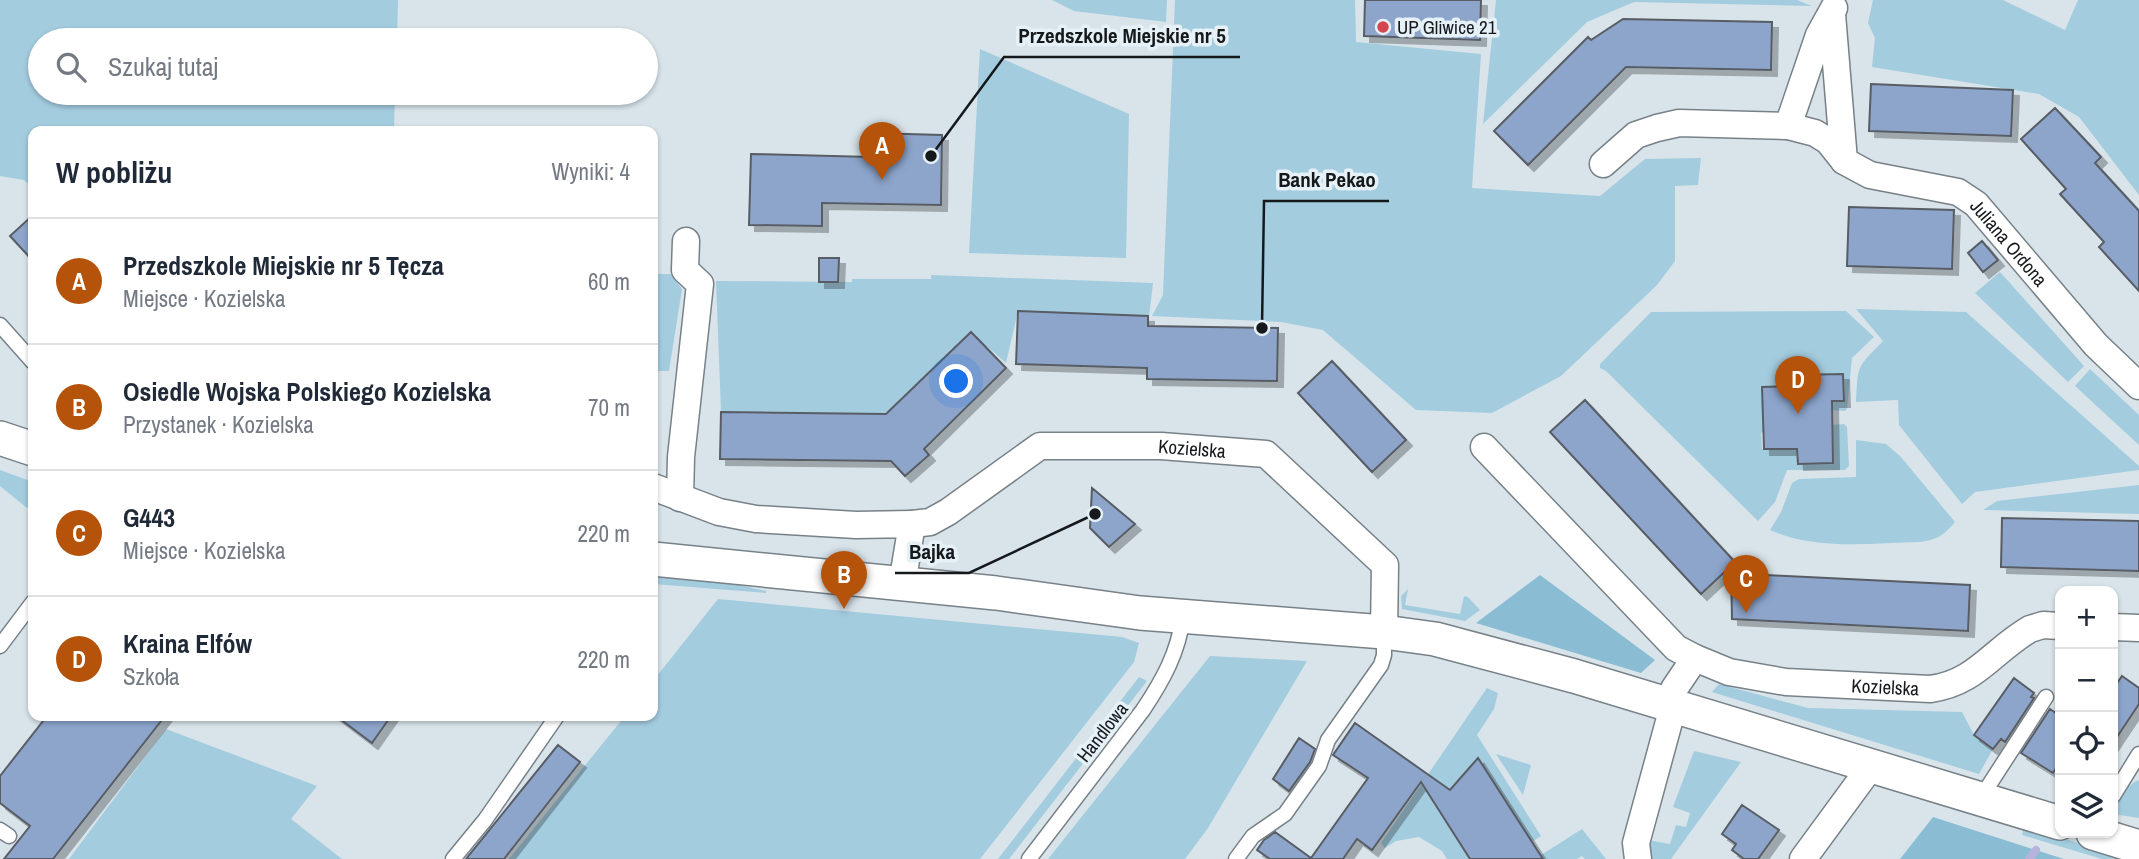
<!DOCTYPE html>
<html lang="pl">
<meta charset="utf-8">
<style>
body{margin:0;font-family:"Archivo Narrow",sans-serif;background:#f6f6f7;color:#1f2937}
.controls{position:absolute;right:21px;bottom:21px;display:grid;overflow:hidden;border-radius:14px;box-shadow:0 2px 5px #0004}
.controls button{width:63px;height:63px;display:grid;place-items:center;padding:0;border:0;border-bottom:2px solid #e0e1e3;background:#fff;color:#1f2937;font:35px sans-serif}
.you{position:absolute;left:957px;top:382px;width:24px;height:24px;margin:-18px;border:5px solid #fff;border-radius:50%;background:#1a73e8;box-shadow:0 0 0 10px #1a73e833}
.badge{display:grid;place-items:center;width:46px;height:46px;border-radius:50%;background:#b45309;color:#fff;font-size:23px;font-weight:700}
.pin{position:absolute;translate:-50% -58px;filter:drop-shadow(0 2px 4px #0008)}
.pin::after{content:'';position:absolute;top:37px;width:24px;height:21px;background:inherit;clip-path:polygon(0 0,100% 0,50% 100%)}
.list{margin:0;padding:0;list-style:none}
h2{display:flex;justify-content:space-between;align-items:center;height:91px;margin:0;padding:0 28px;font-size:30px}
h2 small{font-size:23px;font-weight:400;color:#747a83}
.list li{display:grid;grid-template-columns:46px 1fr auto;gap:21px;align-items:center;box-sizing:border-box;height:126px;padding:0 28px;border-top:2px solid #e0e1e3}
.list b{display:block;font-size:26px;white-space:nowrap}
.list p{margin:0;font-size:23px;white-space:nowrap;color:#747a83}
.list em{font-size:23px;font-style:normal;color:#747a83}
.icon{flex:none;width:38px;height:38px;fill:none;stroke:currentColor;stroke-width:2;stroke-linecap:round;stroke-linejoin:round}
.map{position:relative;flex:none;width:2139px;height:859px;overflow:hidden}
.search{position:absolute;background:#fff;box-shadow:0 2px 5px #0004;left:28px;top:28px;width:630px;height:77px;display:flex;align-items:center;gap:18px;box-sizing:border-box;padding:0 24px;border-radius:38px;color:#747a83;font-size:26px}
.panel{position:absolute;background:#fff;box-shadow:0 2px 5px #0004;left:28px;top:126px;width:630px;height:595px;border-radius:14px}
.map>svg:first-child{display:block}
.green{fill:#a3ccdf}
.forest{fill:#8abcd4}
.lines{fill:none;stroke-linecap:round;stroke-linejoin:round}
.stream{stroke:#b7b3df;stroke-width:8}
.building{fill:#8da5cb;stroke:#585d65;stroke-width:2;filter:url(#shadow)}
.service-casing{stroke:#778187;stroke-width:17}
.minor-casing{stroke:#778187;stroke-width:29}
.tertiary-casing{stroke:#778187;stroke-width:36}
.service{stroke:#fff;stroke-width:14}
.minor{stroke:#fff;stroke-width:26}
.tertiary{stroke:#fff;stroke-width:33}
.poi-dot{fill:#d5454e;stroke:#e5f1f7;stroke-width:2.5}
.labels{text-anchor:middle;stroke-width:7;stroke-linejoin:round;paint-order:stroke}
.poi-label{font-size:19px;fill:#15191b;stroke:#e5f1f7;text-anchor:start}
.street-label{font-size:19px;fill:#15191b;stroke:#e5f1f7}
.leader{fill:none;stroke:#15191b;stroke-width:2.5}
.callout-dot{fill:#15191b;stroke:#e5f1f7;stroke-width:2.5}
.callout-label{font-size:21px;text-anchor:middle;font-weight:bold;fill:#15191b;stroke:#e5f1f7;stroke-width:7;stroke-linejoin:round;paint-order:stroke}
</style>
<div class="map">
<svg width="2139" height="859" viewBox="0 0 2139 859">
<defs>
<filter id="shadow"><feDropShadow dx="6" dy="6" stdDeviation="0" flood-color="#0004"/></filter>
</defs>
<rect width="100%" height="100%" fill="#d8e4ea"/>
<path class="green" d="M0,0h398l-1,40h-357v53h355l-1,38h-361v57l-9,-8 -24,-4z
M1052,0h115l-1,22 -92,-11z
M1175,0h180l1,42 125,12 -9,134 128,8 45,-37 56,-1 -3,27 -23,1v75l-18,24 -96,91 -69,37 -76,-3 -93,-80 -42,-8 -129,-6 11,-21z
M1496,0h301l15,6 -178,-4 -47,20 -104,102z
M1873,0h130l62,30 13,-30h61v195l-60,-78 -40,-23 -167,-27 3,-29 -7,-15z
M980,49l149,65 -3,144 -157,-5z
M2000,272l84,94 -16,16 -93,-89z
M653,274h17l12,15 -13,82h-16z
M931,275l222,8 -5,43v-10l-130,-5 -12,52 -36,-31 -80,78 -7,4 -162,-2 -5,-131 136,1v-3h79z
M1856,309l110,3 173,154v4l-164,22 -13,12 -63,-79 -1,-25 -42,2c2,-39 1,-34 27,-61z
M1846,311l28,26 -22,21 -5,51 -2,2 -16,-1v-9l15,-1 -1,-28 -2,2 -43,1 -2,-2v16l-9,-2h-27l2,2 1,43 -2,1 1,16h26l9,-3 1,17 35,-1v-37l11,-1 3,3 2,39 -4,4h-58l-12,32 -17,19 -152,-150 -6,-3v-4l51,-52z
M2090,369l49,46v30l-64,-59z
M1856,440l30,4 15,13 54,65c-11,13 -18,18 -35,20 -50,1 -103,9 -150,-12l11,-18 11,-29 7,-4 57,-2z
M0,470l33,12v18l-6,8 -27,-22z
M2139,485v29l-156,-4 14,-9z
M653,572l54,6 59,13v2l-113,-9z
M1408,589l-3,16 55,9 4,-18 4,1 12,13 -15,11 -63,-12 -1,-13z
M718,599l404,38 17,6 -5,19 -154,197h-471l116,-143h28v-35z
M1210,656l97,5 -99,167 -23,31h-137z
M1139,677l8,4 -138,178h-11z
M1719,684l89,24 154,4 12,23 19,14 -14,25 -267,-82z
M1487,688l11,5 -4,16 -17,26 64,101 -9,6 -54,-84 -42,48 34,53h-23l-5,-8 -23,-14 -23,4 -11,7 -4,-5z
M166,729l151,57 -26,33 51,40h-273z
M1694,751l47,11 -70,97h-20l-3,-19 22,4 6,-19 10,2 4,-14 -17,-6z
M1496,754l35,11 -8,30z
M2139,780v38l-26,-4c3,-13 14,-30 26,-34z
M2024,827l108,32h-30l-80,-24z
M1582,829l24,30h-21l-3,-3 -5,3h-34l-2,-4z"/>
<path class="forest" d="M1540,575l115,85 -14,13 -165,-50z
M1933,817l131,42h-164z"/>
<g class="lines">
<path class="stream" d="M2029,859l7,-9"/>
</g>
<path class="building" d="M1365,0h116l-1,40 -116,-4z
M1623,19l149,3 -1,48 -145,-3 -98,98 -34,-34 94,-94 3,3z
M1871,84l142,6 -2,46 -142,-5z
M2055,108l46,49 -6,6 44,48v80l-40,-44 5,-5 -44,-48 6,-5 -45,-50z
M871,133l71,2 -1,70 -119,-2v23l-73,-1 2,-71 120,3z
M1849,207l105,3 -2,59 -105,-3z
M33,215v46l-23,-25z
M1982,241l16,19 -15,12 -15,-19z
M819,258h20l-1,24h-19z
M1018,311l130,5v10l130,2 -1,53 -130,-2v-11l-131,-4z
M971,332l35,36 -82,81 5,6 -24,21 -14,-15 -171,-2 1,-47 165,2z
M1332,361l74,79 -34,32 -74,-79z
M1843,374l1,27h-12l1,62 -35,1 -1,-15h-33l-2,-62 34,-1v-11z
M1585,400l161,174 224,11 -2,46 -236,-12 -1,-53 -30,28 -151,-162z
M1092,488l43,36 -26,23 -19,-19z
M2002,518l137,3v50l-138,-4z
M2122,676l17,12v16l-26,39v-54z
M2014,678l20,15 -3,4 3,1 -29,44 -4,-3 -8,10 -19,-14z
M2050,709l10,7v46l-7,11 -32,-20z
M47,716h118l-112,143h-49l26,-33 -30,-23v-27z
M336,716h55l-19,27z
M1355,723l95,67 28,-32 65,101h-73l-49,-77 -49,68 -15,-11 -14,20h-73l-13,-9 7,-10 11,-8 36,26 57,-80 -35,-23z
M1299,738l16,11 -5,13 -21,29 -16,-12z
M558,745l22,17 -76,97h-38z
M1742,805l37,25 -21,29h-14l-12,-9 4,-6 -14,-10z"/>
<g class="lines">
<defs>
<path id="service" d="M0,325l33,37
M0,646l33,-44
M2113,796l26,-42
M1980,799l66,-102
M0,830l9,6
M453,859l32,-39 72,-104
M1029,859l114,-149c20,-30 35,-57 40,-93
M1236,859l17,-23 32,-22 34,-48 9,-26 53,-75 3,-10v-23"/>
<g id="minor">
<path d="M1832,14l12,147"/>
<path d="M1788,126l31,-91 15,-27"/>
<path id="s1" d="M1603,164l33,-29 21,-7 22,-5 109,3 27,7 13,8 16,20 26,14 88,17 18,12 120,141 43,41"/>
<path d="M1484,447l192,201 19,10 -21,31 -1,18 -37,136 2,16"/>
<path d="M653,487l66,25 37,7 100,6 56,-1 -10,60"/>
<path d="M680,498l1,-41 19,-173 -15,-14 1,-29"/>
<path id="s2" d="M912,524l18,-2 18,-10 92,-66h121l105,8 119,111 -1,67"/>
<path d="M2113,627l26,1"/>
<path id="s3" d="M1695,658l34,14 57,10 144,7c46,-6 62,-38 100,-60l13,-4 17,1"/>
<path d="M1803,859l69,-94"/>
</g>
<path id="tertiary" d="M0,438l33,11
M653,559l343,34 144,20 244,19 51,7 139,37 486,147
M2093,833l46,14"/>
</defs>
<use href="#service" class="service-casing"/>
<use href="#minor" class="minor-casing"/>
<use href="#tertiary" class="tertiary-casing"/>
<use href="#service" class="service"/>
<use href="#minor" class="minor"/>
<use href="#tertiary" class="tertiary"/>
</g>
<circle class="poi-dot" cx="1383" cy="27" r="7"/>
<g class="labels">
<g class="poi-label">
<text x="1397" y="34">UP Gliwice 21</text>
</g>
<g class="street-label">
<text dy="7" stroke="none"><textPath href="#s1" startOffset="458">Juliana Ordona</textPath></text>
<text dy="7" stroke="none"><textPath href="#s2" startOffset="304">Kozielska</textPath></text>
<text dy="7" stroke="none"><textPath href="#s3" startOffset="194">Kozielska</textPath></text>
<text transform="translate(1102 732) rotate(-52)" y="7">Handlowa</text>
</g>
</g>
<path class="leader" d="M931 156L1004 57H1240M1262 328L1264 201H1389M1095 514L969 573H895"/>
<g class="callout-dot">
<circle cx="931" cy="156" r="7"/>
<circle cx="1262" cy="328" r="7"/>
<circle cx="1095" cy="514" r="7"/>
</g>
<g class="callout-label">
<text x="1122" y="43">Przedszkole Miejskie nr 5</text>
<text x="1327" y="187">Bank Pekao</text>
<text x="932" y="559">Bajka</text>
</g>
</svg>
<div class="controls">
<button>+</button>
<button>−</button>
<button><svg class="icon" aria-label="locate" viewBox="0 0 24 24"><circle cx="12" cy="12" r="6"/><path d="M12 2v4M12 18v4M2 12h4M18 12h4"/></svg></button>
<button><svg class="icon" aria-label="layers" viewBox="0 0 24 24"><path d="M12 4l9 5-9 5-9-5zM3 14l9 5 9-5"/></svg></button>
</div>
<div class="you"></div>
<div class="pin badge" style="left:882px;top:180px">A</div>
<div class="pin badge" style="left:844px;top:609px">B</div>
<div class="pin badge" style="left:1746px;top:613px">C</div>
<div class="pin badge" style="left:1798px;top:414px">D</div>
<div class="search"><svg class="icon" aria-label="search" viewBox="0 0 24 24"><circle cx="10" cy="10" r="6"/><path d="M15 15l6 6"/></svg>Szukaj tutaj</div>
<section class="panel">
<h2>W pobliżu<small>Wyniki: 4</small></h2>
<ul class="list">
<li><span class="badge">A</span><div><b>Przedszkole Miejskie nr 5 Tęcza</b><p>Miejsce · Kozielska</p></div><em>60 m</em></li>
<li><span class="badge">B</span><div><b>Osiedle Wojska Polskiego Kozielska</b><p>Przystanek · Kozielska</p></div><em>70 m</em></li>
<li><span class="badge">C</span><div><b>G443</b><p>Miejsce · Kozielska</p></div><em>220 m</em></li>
<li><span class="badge">D</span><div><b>Kraina Elfów</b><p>Szkoła</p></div><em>220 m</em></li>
</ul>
</section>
</div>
